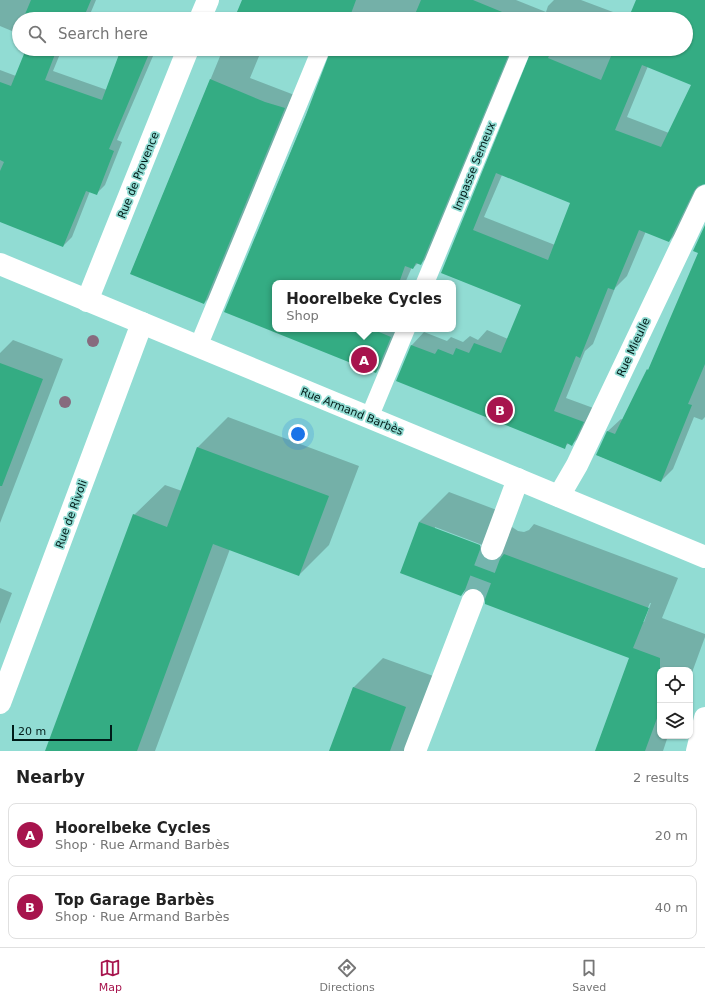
<!DOCTYPE html>
<meta charset="utf-8">
<style>
body{margin:0;font-family:"DejaVu Sans",sans-serif;background:#f6f6f6;color:#222}
.controls{position:absolute;right:12px;bottom:12px;display:grid;overflow:hidden;border-radius:8px;box-shadow:0 1px 3px #0004}
.controls button{width:36px;height:36px;display:grid;place-items:center;padding:0;border:0;border-bottom:1px solid #e0e0e0;background:#fff;color:#222;font:20px sans-serif}
.scale{position:absolute;left:12px;bottom:10px;width:100px;box-sizing:border-box;padding-left:4px;border:2px solid #001b18;border-top:0;font-size:11px;line-height:14px;white-space:nowrap;color:#001b18;-webkit-text-stroke:3px #91dcd3;paint-order:stroke}
.you{position:absolute;left:298px;top:434px;width:14px;height:14px;margin:-10px;border:3px solid #fff;border-radius:50%;background:#1a73e8;box-shadow:0 0 0 6px #1a73e833}
.badge{display:grid;place-items:center;width:26px;height:26px;border-radius:50%;background:#a7144d;color:#fff;font-size:13px;font-weight:700}
.pin{position:absolute;translate:-50% -50%;border:2px solid #fff;box-shadow:0 1px 4px #0006}
.popup{position:absolute;left:272px;top:280px;width:184px;height:52px;box-sizing:border-box;display:grid;place-content:center;border-radius:8px;background:#fff;filter:drop-shadow(0 1px 3px #0005);font-size:13px;white-space:nowrap;color:#767676}
.popup b{font-size:15px;color:#222}
.popup::after{content:'';position:absolute;left:50%;top:100%;margin-left:-8px;border:8px solid transparent;border-top-color:#fff}
.list{margin:0;padding:0;list-style:none}
h2{display:flex;justify-content:space-between;align-items:center;height:52px;margin:0;padding:0 16px;font-size:17px}
h2 small{font-size:13px;font-weight:400;color:#767676}
.list li{display:grid;grid-template-columns:26px 1fr auto;gap:12px;align-items:center;box-sizing:border-box;height:64px;margin:0 8px 8px;padding:0 8px;border:1px solid #e0e0e0;border-radius:8px}
.list b{display:block;font-size:15px;white-space:nowrap}
.list p{margin:0;font-size:13px;white-space:nowrap;color:#767676}
.list em{font-size:13px;font-style:normal;color:#767676}
.icon{flex:none;width:22px;height:22px;fill:none;stroke:currentColor;stroke-width:2;stroke-linecap:round;stroke-linejoin:round}
.map{position:relative;flex:none;width:705px;height:751px;overflow:hidden}
.search{position:absolute;background:#fff;box-shadow:0 1px 3px #0004;left:12px;right:12px;top:12px;height:44px;display:flex;align-items:center;gap:10px;box-sizing:border-box;padding:0 14px;border-radius:22px;color:#767676;font-size:15px}
.sheet{height:196px;background:#fff}
nav{display:flex;justify-content:space-around;align-items:center;box-sizing:border-box;height:56px;border-top:1px solid #e0e0e0;background:#fff;font-size:11px;color:#767676}
nav a{display:grid;justify-items:center;gap:2px}
nav .on{color:#a7144d}
.map>svg:first-child{display:block}
.shadow{fill:#0003;fill-rule:evenodd}
.building{fill:#34ac83;fill-rule:evenodd}
.lines{fill:none;stroke-linecap:round;stroke-linejoin:round}
.minor-tunnel{stroke:#74b5ae;stroke-width:22;stroke-dasharray:22 11;stroke-linecap:butt}
.service{stroke:#fff;stroke-width:18}
.minor{stroke:#fff;stroke-width:22}
.tertiary{stroke:#fff;stroke-width:22}
.tree{fill:#876b7e}
.labels{text-anchor:middle;stroke-width:3.5;stroke-linejoin:round;paint-order:stroke}
.street-label{font-size:11px;fill:#001b18;stroke:#91dcd3}
</style>
<div class="map">
<svg width="705" height="751" viewBox="0 0 705 751">
<rect width="100%" height="100%" fill="#91dcd3"/>
<path class="shadow" d="M0,0h96l-8,19h-69v15l-19,-8z
M243,0h273l30,12 2,-6 6,-6h27l48,18 9,-18h67v183h-2l-21,45 -13,13 -23,-10 -19,45 -12,12 -22,56 -8,7 -19,47 30,11 -11,23 -13,12 -3,-1 -5,4 -167,-67 15,-35 12,-13 23,9 4,-4 12,5 7,-6 8,4 9,-10 21,9 14,-35 -80,-32 91,-223h153v-30h-451zM648,66l44,18 -23,49 -42,-16zM502,175l70,27 -17,43 -71,-28z
M27,49h35l-9,22 54,19 15,-41h34l-39,91 5,2 -17,43 -9,9 -6,-3 -18,46 -9,9 -63,-25v-151l16,6z
M223,49h39l-12,29 47,18 -80,194 -13,13 -73,-30z
M292,49h20l-5,6z
M332,49h185l-84,202 -12,13 -3,-1 -5,5 -1,-1 -7,16h-130v46h126l-12,30 -13,13 -151,-61 107,-258z
M705,227v190l-3,3 -8,-3 -21,52 -12,12 -64,-26 11,-24 13,-12 2,1 27,-53 51,-114z
M13,340l50,19 -63,164v-170z
M228,417l131,49 -30,79 -30,30 -69,-26 -75,202h-109l88,-236 31,-30 17,6 16,-44z
M449,492l61,23 2,12 6,4 6,1 5,-2 5,-6 144,54 -16,40 43,16v3l-15,41v-8h-30v66h8l-5,15h-67l34,-94 -144,-59 -2,-6 -7,-5 -10,1 -6,6 -42,-72zM435,527l50,19v2l-50,-19zM650,603h1l-7,19h-2z
M0,588l12,5 -12,31z
M383,658l53,19 -28,74h-78l23,-63z"/>
<path class="building" d="M31,0h60l-8,19h-60z
M242,0h114l-7,19h-115z
M421,0h52l46,19h-106z
M636,0h69v184l-7,2 -4,5 -25,51 -30,-12 -25,60 -6,-2 -28,70 -4,-2 -22,55 30,11 -12,24 -5,-3 -2,6 -169,-68 15,-36 24,9 3,-5 15,6 3,-7 13,5 5,-10 27,10 20,-48 -80,-32 91,-224h20l-4,9 53,22 13,-31h72v-30h-58zM642,65l49,20 -30,62 -46,-17zM496,173l74,30 -22,57 -75,-30z
M26,49h31l-12,31 57,20 19,-51h30l-42,100 5,2 -17,44 -11,-4 -23,56 -63,-25v-51l4,-9 -4,-2v-78l11,4z
M331,49h180l-90,216 -5,-2 -3,6 -8,-3 -6,17h-124v46h105l-1,3 12,5 -15,36 -152,-61 82,-197z
M210,79l55,23 20,6 -81,196 -74,-30z
M705,225v139l-17,40 4,1 -31,77 -65,-27 11,-24 8,3 26,-53 6,-12 1,1 50,-117 -5,-2z
M0,363l43,16 -41,107h-2z
M197,447l132,49 -30,80 -86,-32 -76,207h-92l88,-237 34,13z
M419,522l61,23v6l2,6 6,4h6l6,-2 4,-5 145,54 -16,40 27,10v52l-15,41h-50l34,-93 -144,-54v-6l-2,-6 -6,-4h-6l-6,2 -4,6 -61,-23z
M353,687l53,20 -16,44h-61z"/>
<g class="lines">
<path class="minor-tunnel" d="M473,600l19,-51"/>
<path class="service" d="M425,283l97,-234
M198,347l123,-298
M369,418l37,-89"/>
<path class="minor" d="M200,19l8,-19
M87,301l101,-252
M559,496l18,-31 128,-269
M492,549l26,-70
M0,703l142,-380
M415,751l58,-151"/>
<path class="tertiary" d="M0,264l705,293
M697,751l8,-33"/>
</g>
<g class="tree">
<circle cx="93" cy="341" r="6"/>
<circle cx="65" cy="402" r="6"/>
</g>
<g class="labels">
<g class="street-label">
<text transform="translate(474 166) rotate(-68)" y="4">Impasse Semeux</text>
<text transform="translate(138 175) rotate(-68)" y="4">Rue de Provence</text>
<text transform="translate(633 347) rotate(-65)" y="4">Rue Mieulle</text>
<text transform="translate(352 411) rotate(22)" y="4">Rue Armand Barbès</text>
<text transform="translate(71 514) rotate(-70)" y="4">Rue de Rivoli</text>
</g>
</g>
</svg>
<div class="controls">
<button><svg class="icon" aria-label="locate" viewBox="0 0 24 24"><circle cx="12" cy="12" r="6"/><path d="M12 2v4M12 18v4M2 12h4M18 12h4"/></svg></button>
<button><svg class="icon" aria-label="layers" viewBox="0 0 24 24"><path d="M12 4l9 5-9 5-9-5zM3 14l9 5 9-5"/></svg></button>
</div>
<div class="scale">20 m</div>
<div class="you"></div>
<div class="pin badge" style="left:364px;top:360px">A</div>
<div class="popup"><b>Hoorelbeke Cycles</b>Shop</div>
<div class="pin badge" style="left:500px;top:410px">B</div>
<div class="search"><svg class="icon" aria-label="search" viewBox="0 0 24 24"><circle cx="10" cy="10" r="6"/><path d="M15 15l6 6"/></svg>Search here</div>
</div>
<section class="sheet">
<h2>Nearby<small>2 results</small></h2>
<ul class="list">
<li><span class="badge">A</span><div><b>Hoorelbeke Cycles</b><p>Shop · Rue Armand Barbès</p></div><em>20 m</em></li>
<li><span class="badge">B</span><div><b>Top Garage Barbès</b><p>Shop · Rue Armand Barbès</p></div><em>40 m</em></li>
</ul>
</section>
<nav>
<a class="on"><svg class="icon" aria-label="map" viewBox="0 0 24 24"><path d="M3 6l6-2 6 2 6-2v14l-6 2-6-2-6 2zM9 4v14M15 6v14"/></svg>Map</a>
<a><svg class="icon" aria-label="directions" viewBox="0 0 24 24"><path d="M12 3l9 9-9 9-9-9zM9 14v-3h6M13 9l2 2-2 2"/></svg>Directions</a>
<a><svg class="icon" aria-label="saved" viewBox="0 0 24 24"><path d="M7 4h10v16l-5-4-5 4z"/></svg>Saved</a>
</nav>
